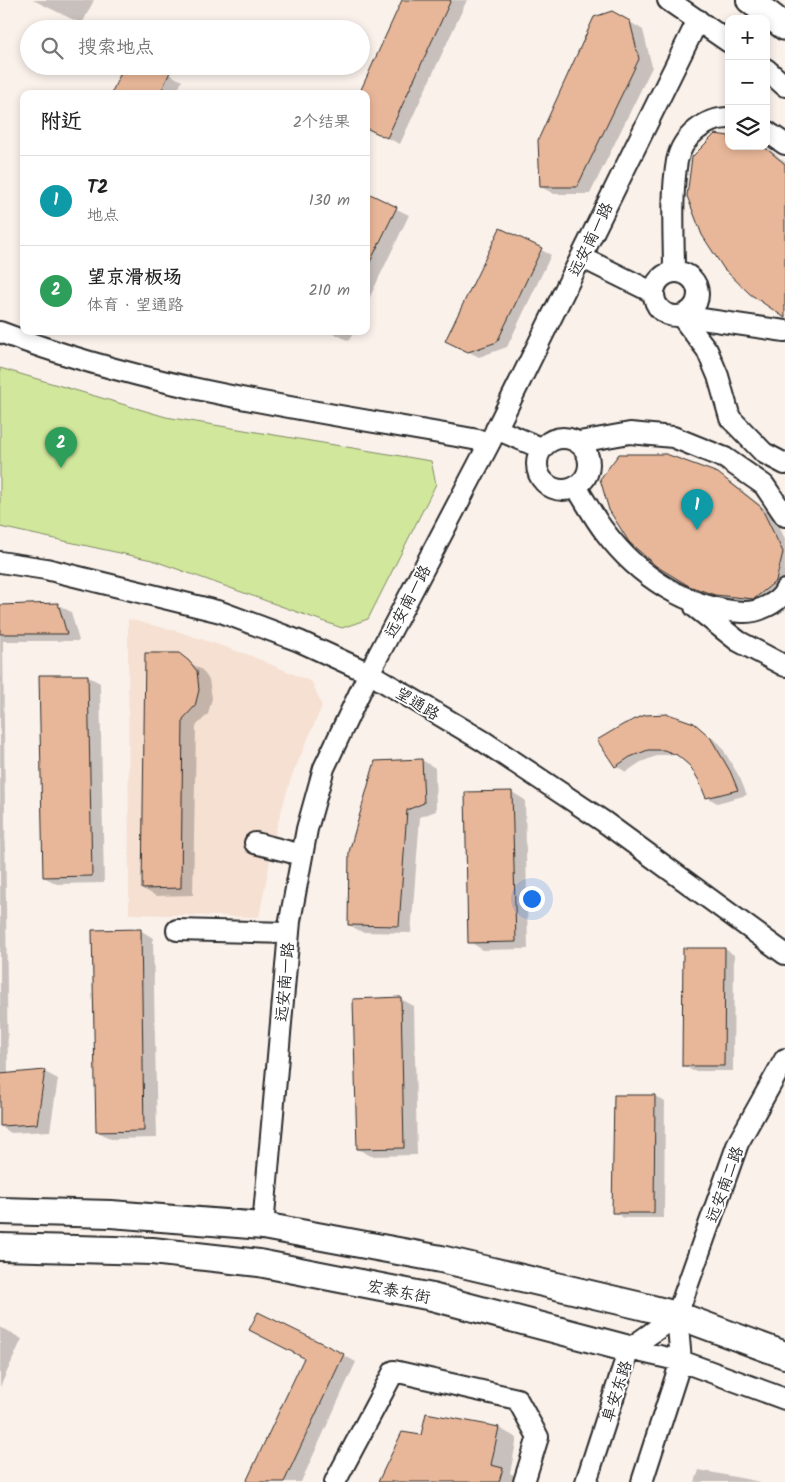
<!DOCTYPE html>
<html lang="zh">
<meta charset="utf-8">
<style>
body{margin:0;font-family:Kalam,"LXGW WenKai TC",sans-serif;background:#f2f2f2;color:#222}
.controls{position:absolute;right:15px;top:15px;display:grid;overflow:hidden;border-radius:10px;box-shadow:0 2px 8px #0003}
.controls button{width:45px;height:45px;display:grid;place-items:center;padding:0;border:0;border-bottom:1px solid #e0e0e0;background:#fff;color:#222;font:25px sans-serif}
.you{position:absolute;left:531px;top:898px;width:18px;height:18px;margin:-12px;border:4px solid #fff;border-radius:50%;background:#1a73e8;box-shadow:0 0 0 8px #1a73e833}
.badge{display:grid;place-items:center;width:32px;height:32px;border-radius:50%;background:#db2777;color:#fff;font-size:16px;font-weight:700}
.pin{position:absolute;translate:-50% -41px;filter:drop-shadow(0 1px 2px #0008)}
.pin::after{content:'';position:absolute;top:26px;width:18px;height:15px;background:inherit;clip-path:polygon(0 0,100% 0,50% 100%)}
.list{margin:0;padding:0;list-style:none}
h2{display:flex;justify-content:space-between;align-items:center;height:65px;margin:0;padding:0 20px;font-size:21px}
h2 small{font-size:16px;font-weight:400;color:#767676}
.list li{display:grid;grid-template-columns:32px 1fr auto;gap:15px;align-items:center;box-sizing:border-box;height:90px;padding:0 20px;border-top:1px solid #e0e0e0}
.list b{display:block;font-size:19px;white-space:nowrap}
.list p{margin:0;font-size:16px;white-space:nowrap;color:#767676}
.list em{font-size:16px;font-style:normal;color:#767676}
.icon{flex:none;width:28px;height:28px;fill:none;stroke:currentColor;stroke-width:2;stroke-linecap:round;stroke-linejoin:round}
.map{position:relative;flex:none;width:785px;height:1482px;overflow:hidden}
.search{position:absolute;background:#fff;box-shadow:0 2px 8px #0003;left:20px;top:20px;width:350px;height:55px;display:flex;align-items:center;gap:12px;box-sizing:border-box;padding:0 18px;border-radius:28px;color:#767676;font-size:19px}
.panel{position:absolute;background:#fff;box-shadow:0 2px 8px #0003;left:20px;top:90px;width:350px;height:245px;border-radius:10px}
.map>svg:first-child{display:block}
.built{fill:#f5e0d2}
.green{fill:#d1e79c;stroke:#7e8964}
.shadow{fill:#0003}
.building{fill:#e8b799;stroke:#2b2b2b}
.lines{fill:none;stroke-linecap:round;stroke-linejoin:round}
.minor-casing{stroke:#2b2b2b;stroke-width:24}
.major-casing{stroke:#2b2b2b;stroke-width:30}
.minor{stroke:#fff;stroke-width:20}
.major{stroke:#fff;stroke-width:26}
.labels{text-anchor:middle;stroke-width:4;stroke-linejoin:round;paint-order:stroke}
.street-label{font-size:16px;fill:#2b2b2b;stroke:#fff}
</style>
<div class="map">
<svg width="785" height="1482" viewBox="0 0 785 1482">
<rect width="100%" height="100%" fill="#faf1eb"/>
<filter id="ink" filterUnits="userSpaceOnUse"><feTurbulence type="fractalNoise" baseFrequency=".02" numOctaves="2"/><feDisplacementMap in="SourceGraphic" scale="10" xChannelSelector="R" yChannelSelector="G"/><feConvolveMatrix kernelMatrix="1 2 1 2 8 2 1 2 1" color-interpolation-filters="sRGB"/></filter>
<g filter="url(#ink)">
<path class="built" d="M128,619l52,13 69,23 63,27 10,24 -31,72 -15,51 -17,88 -130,-3z"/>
<path class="green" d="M0,368l166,49 265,44 5,23 -68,135 -26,9 -190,-68 -152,-33z"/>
<path class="shadow" d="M33,0h61l-12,24z
M403,0h64l-67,144 -34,-16z
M630,22l13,8 9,37 -62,127h-36l-13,-7z
M169,74l13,7 -6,13h-64z
M729,146h36l20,16v154z
M366,194l43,21 -43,90z
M500,229l51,26 -44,92 -28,10 -22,-11z
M329,331h25l-5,10z
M717,474l14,8 43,34 11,23v52l-17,14 -47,-5 -35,-16 -29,-19z
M57,604l14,8 8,29h-76l5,434 37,-3 13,7 -8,52 -39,2 -11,-7v-520z
M178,655l24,15 7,10 3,18 -4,16 -12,12 -3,169 -37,1 -13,-7z
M87,676l13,7 4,200 -47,1 -13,-7z
M694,724l26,20 20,34 7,17 -30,8 -10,-6 -7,-19 -10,-13 -14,-10h-17l-18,7 -15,10 -10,-6 -17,-26z
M422,760l13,8 1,43 -16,6 -9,116 -49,-1 -13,-7z
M512,792l13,8 3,149 -45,1 -13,-8z
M140,930l13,8 4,200 -46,1 -14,-8z
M725,949l9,6 -1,116h-40l-10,-6z
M401,999l13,7 3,149 -46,1 -13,-7z
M655,1096l10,6 -1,116h-40l-10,-6z
M0,1327l22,12 -22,48z
M251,1330l92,25 13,7 -55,120h-54l59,-123z
M427,1414l72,14 18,10 -7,35 11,6 -1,3h-141l43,-46z
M699,1470l62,12h-66z"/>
<path class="building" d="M402,0h49l-64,138 -21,-10v-34h-7z
M612,11l18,10 9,38 -62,128h-37l-2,-47 56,-123z
M124,66h32l14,6 -10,22h-49z
M715,134l14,2v10h34l22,18v154l-35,-24 -26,-25 -22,-34 -15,-39 5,-39z
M366,192l31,15 -31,63z
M500,228l42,20 -45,94 -29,10 -23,-11z
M619,454h47l52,19 43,34 22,45 -7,29 -22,18 -39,-4 -26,-9 -33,-20 -27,-24 -20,-32 -9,-31z
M58,603l9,31h-67v-29z
M145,653h34l10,8 8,10 2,19 -4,16 -12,13 -2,169 -39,1z
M39,675h49l4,201 -49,1z
M668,714l26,9 16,14 20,34 8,19 -32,8 -8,-19 -8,-13 -13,-11 -13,-5h-16l-18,7 -15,10 -18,-27 27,-16 21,-9z
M422,759l2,44 -17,7 -8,116 -51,-1 1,-73 26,-91z
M512,791l4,151 -48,1 -3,-151z
M141,929l3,202 -48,1 -4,-202z
M683,948h42l-1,118h-42z
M401,997l3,151 -47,1 -4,-150z
M45,1070l-8,54 -37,2v-52z
M614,1095h41l-1,118h-42z
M258,1312l86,42 -60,128h-38l58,-124 -55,-28z
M426,1413l73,14 -8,38 12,3 -4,14h-121l24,-50 19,3z"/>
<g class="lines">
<defs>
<path id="minor" d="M668,0l61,42
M766,69l19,17
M766,131l19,13
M581,257l73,36
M654 294a22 22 0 1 1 44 0a22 22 0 1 1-44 0Z
M674,272c0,-36 -3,-76 3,-111 5,-24 28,-43 52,-43
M681,316l26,34 11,26 12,42 34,35 21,11
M681,316l104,15
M0,332c157,60 325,80 490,110
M496,429l45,19
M537 464a26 26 0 1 1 52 0a26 26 0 1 1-52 0Z
M579,442l51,-9 43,4 52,21 39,27 21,31
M576,487c10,15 18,31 29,45 33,44 83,77 138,80 13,1 37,-9 42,-22
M0,562l46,7 175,43 78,29 70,32 114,68 120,80 182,133
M695,607l43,34 47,25
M255,843l47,12
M177,930l112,3
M263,1226l27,-305 17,-92 17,-61 45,-95 121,-231 208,-422
M629,1349l52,12 104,38
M335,1482l59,-111 123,28 21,38 -14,45
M586,1482l43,-133 48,-34
M642,1482l39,-121 -4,-46 61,-172 47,-84"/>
<path id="major" d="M750,0l35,27
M0,1211l111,3 152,12 178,33 196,46 40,10 108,40
M0,1247l152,4 107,12 173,34 197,52"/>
</defs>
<use href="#minor" class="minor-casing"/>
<use href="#major" class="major-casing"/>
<use href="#minor" class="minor"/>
<use href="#major" class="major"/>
</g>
</g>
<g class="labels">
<g class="street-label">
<text transform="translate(590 239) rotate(-64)" y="6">远安南一路</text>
<text transform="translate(407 601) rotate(-62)" y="6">远安南一路</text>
<text transform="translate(418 703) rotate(31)" y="6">望通路</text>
<text transform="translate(284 982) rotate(-85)" y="6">远安南一路</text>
<text transform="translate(724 1184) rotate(-70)" y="6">远安南二路</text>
<text transform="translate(399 1291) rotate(11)" y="6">宏泰东街</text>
<text transform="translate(616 1391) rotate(-72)" y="6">阜安东路</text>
</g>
</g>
</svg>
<div class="controls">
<button>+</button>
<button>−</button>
<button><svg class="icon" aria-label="layers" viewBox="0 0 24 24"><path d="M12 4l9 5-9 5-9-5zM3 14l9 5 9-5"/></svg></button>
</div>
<div class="you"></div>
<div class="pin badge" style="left:697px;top:530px;background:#0f9aa8">1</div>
<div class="pin badge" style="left:61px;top:468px;background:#2e9e5b">2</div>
<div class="search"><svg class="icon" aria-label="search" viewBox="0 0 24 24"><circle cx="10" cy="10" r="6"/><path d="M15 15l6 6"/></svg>搜索地点</div>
<section class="panel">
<h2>附近<small>2个结果</small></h2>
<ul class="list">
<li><span class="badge" style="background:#0f9aa8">1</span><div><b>T2</b><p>地点</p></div><em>130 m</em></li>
<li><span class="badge" style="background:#2e9e5b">2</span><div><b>望京滑板场</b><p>体育 · 望通路</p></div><em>210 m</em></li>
</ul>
</section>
</div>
